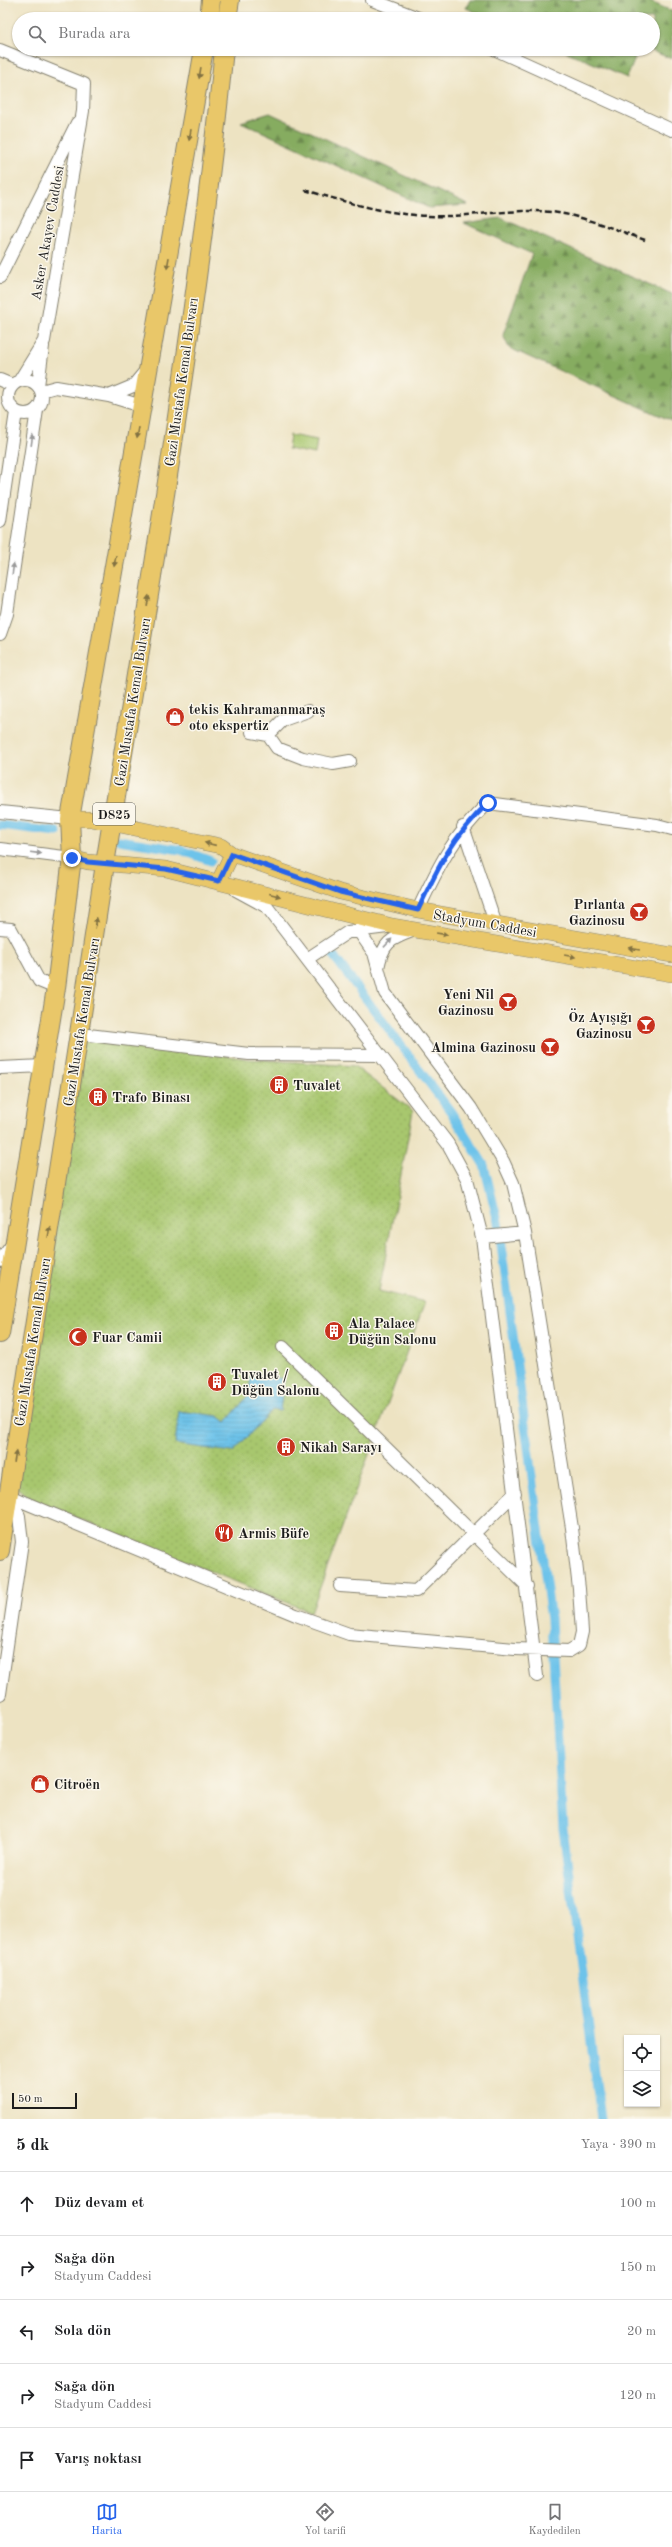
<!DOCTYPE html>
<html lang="tr">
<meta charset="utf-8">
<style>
body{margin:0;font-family:"Old Standard TT",serif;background:#f6f6f6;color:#202124}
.controls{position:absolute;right:12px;bottom:12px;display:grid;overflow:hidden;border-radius:0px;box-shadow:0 1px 3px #0004}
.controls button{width:36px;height:36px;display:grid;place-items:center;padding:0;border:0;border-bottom:1px solid #e0e0e0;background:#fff;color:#202124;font:20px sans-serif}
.scale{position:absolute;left:12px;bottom:10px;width:65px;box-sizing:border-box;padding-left:4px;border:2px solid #1c1c1c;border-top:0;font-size:11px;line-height:14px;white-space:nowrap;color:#1c1c1c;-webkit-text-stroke:3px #fbf7ec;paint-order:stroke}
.stop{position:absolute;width:12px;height:12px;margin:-9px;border:3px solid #2563eb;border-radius:50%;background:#fff}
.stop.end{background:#2563eb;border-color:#fff;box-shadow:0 1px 4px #0008}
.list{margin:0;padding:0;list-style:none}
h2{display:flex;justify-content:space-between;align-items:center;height:52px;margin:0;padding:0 16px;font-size:17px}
h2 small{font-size:13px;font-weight:400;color:#757577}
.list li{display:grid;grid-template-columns:26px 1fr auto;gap:12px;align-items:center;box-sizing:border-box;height:64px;padding:0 16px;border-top:1px solid #e0e0e0}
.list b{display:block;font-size:15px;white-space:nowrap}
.list p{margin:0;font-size:13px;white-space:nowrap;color:#757577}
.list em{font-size:13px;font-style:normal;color:#757577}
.icon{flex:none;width:22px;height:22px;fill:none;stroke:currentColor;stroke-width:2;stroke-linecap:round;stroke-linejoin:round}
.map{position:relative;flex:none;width:672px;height:2119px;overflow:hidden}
.search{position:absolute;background:#fff;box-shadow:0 1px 3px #0004;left:12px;right:12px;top:12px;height:44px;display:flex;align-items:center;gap:10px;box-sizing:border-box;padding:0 14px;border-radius:22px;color:#757577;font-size:15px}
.sheet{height:372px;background:#fff}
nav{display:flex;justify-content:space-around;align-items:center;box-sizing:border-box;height:56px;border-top:1px solid #e0e0e0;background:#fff;font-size:11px;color:#757577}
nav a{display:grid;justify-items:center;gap:2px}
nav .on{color:#2563eb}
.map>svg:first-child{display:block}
.forest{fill:url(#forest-firs);stroke:#51643e}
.park{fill:url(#park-dots);stroke:#627245}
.garden{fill:#a8c76e;stroke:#627245}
.water{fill:url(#water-rules);stroke:#447083}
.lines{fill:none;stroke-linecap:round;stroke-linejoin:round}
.canal{stroke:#6dc3ea;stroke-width:9}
.minor-casing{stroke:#84806f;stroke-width:14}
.major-casing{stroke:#84806f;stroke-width:16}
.highway-casing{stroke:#84806f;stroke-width:20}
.minor{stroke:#fff;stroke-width:12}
.major{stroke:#e9c769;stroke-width:15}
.highway{stroke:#e9c769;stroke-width:18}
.rail{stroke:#1c1c1c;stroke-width:2.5;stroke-dasharray:6 3;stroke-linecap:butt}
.oneway{fill:#827242}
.oneway2{fill:#999}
.route{stroke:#2563eb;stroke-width:5}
.labels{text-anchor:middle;stroke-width:3;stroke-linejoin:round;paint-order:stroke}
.shield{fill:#fbf7ec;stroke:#5f5e5a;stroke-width:1}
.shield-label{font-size:13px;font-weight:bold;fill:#1c1c1c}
.street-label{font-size:14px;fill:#1c1c1c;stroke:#fbf7ec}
.poi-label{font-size:14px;font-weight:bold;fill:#1c1c1c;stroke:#fbf7ec;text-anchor:start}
</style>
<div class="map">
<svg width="672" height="2119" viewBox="0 0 672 2119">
<defs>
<pattern id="forest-firs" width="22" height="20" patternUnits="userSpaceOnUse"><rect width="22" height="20" fill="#86ac61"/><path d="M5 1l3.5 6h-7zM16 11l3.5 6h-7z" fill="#6d8b4f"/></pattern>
<pattern id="park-dots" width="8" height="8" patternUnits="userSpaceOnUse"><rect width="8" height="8" fill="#a8c76e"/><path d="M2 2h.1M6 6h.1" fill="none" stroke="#90aa5f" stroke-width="1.8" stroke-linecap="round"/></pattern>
<pattern id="water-rules" width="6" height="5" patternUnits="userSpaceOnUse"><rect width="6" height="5" fill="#6dc3ea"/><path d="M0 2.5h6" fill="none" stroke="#5ea7c8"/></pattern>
</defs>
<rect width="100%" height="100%" fill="#fbf7ec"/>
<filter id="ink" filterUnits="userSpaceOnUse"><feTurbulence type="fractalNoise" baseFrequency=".025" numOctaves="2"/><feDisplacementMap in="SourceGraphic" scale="8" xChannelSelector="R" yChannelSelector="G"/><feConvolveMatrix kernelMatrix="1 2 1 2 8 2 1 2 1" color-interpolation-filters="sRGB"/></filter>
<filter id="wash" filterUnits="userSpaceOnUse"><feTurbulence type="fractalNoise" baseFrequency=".012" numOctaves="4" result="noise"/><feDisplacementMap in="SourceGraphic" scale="16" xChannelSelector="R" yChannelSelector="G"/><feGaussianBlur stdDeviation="0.9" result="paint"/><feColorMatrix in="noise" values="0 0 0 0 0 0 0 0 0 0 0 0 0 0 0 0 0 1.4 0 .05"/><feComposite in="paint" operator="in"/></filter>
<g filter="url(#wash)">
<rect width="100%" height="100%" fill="#ede3c2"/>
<path class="forest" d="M470,0h176l26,11v48l-25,-10h6v-30h-162l-25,-11z
M560,49h79l-12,29z
M270,113l198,92 -39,3 -188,-86z
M501,218l171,76v127l-163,-73 -6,-13 29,-81 -68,-31z"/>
<path class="park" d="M80,1034l169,25 105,7 59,45 -34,180 46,11 -114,310 -281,-113 -16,-14z"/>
<path class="garden" d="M290,435l27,5 -2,14 -27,-5z"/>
<path class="water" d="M251,1374l33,5 -4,32 -8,-1 -39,42 -58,-8 4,-33 39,5 8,6 23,-27z"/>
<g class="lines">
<path class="canal" d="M0,825l57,7
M119,840l62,10 30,11
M333,955l118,157 33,53 14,57 53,398 12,209 38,290"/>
</g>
</g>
<g filter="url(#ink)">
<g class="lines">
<defs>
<path id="minor" d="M372,0l49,19
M494,49l178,81
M0,50l84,34 -1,27 -39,230 -24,39
M0,277l77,-154
M8 397a17 17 0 1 1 34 0a17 17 0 1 1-34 0Z
M0,380l12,5
M38,386l5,-40
M41,391l15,-4 53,9
M141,414l-6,-10 -26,-8 24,-10 14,-17
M0,521l16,-109
M0,634l7,-20 30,-204
M252,732l16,3 9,13 26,10 30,6 17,-3
M268,735l15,-15 25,-9
M0,812l70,7
M463,827l33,98
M0,849l72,9
M236,890l31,17 113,148
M418,910c21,-45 34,-72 70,-107l169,22 15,4
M0,928l11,1 28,52 17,7
M307,959l41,-27 39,-5
M378,968c5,-27 13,-29 37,-38
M80,1034l169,20 131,1 68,89 19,35 15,58 55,439
M0,1068l43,-2
M482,1237l43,-4
M0,1261l11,-15
M283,1347l244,239
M9,1496l287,119 53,19 166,15 54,2 10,-6 3,-13 -3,-43 -7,-61 -47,-295 -12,-50 -10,-22 -32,-53 -86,-115 -11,-40 -16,-23
M340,1586l76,5 99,-98
M0,1694l22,-152 -3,-26 -10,-20"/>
<path id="major" d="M70,819h21l130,27 11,8 108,38 78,18 254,45
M72,858l16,4 78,7 226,57 280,48
M219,881l13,-27"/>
<path id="highway" d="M209,19l2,-19
M227,19l3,-19
M0,1334l56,-346 16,-130 -2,-39 134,-770
M0,1551c36,-229 68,-458 105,-687 44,-271 92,-542 119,-815"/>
</defs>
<use href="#minor" class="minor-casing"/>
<use href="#major" class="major-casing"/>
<use href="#highway" class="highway-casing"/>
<use href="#minor" class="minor"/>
<use href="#major" class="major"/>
<use href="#highway" class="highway"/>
<path class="rail" d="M305,190c47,14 94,28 143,26 40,-1 82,-10 121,-1 26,6 51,16 76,25"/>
</g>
<defs><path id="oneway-solid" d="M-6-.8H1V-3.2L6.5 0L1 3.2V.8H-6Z"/></defs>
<g class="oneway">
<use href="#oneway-solid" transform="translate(200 73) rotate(99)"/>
<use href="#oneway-solid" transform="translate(190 135) rotate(100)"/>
<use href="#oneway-solid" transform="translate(168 263) rotate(100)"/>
<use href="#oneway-solid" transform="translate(138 433) rotate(100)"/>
<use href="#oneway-solid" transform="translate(115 561) rotate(100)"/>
<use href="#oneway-solid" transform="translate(148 601) rotate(-81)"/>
<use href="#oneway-solid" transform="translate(210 844) rotate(-167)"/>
<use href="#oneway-solid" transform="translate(275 895) rotate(15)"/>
<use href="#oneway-solid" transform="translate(96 923) rotate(-82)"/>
<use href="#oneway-solid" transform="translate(442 934) rotate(9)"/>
<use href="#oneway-solid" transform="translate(634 949) rotate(-170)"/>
<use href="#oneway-solid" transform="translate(570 956) rotate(10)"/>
<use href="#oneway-solid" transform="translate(49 1232) rotate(-81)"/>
<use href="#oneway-solid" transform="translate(15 1457) rotate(-81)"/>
</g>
<g class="oneway2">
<use href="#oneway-solid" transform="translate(32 440) rotate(-82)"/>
<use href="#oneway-solid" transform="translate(13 569) rotate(-82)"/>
<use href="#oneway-solid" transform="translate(36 853) rotate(7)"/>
<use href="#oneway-solid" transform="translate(388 943) rotate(-47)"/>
</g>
</g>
<g class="lines" filter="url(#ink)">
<path class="route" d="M72,858l16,4 78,7 53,12 13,-27 108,38 78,18c21,-45 34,-72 70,-107"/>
</g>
<defs>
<symbol id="shop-disc" viewBox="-11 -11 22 22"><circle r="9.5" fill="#c8321e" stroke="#fbf7ec"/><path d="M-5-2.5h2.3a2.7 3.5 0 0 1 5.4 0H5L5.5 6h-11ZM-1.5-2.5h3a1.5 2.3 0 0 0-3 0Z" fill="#fff"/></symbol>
<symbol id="bar-disc" viewBox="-11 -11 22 22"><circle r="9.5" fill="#c8321e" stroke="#fbf7ec"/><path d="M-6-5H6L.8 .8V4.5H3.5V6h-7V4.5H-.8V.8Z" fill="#fff"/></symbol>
<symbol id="building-disc" viewBox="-11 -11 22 22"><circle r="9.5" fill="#c8321e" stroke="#fbf7ec"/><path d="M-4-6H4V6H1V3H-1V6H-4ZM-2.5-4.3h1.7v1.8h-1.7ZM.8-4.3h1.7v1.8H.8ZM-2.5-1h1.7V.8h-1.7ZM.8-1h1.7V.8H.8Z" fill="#fff"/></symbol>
<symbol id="mosque-disc" viewBox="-11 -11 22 22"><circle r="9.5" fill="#c8321e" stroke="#fbf7ec"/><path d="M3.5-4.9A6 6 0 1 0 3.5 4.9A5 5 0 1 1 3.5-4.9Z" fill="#fff"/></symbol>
<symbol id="restaurant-disc" viewBox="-11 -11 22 22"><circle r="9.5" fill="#c8321e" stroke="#fbf7ec"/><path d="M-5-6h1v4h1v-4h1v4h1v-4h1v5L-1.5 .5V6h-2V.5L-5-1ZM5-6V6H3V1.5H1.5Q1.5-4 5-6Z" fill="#fff"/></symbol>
</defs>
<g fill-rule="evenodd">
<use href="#shop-disc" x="164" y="706" width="22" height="22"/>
<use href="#bar-disc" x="628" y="901" width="22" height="22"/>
<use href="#bar-disc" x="497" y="991" width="22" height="22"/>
<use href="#bar-disc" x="635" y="1014" width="22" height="22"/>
<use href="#bar-disc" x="539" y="1036" width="22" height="22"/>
<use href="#building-disc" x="268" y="1074" width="22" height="22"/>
<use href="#building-disc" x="87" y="1086" width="22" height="22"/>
<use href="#building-disc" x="323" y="1320" width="22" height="22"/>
<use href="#mosque-disc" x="67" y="1326" width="22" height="22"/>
<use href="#building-disc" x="206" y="1371" width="22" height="22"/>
<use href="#building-disc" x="275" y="1436" width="22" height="22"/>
<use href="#restaurant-disc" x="213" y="1522" width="22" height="22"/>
<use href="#shop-disc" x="29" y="1773" width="22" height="22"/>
</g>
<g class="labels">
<rect class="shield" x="93" y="803" width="42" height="22" rx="3"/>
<g class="shield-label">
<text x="114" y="819">D825</text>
</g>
<g class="street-label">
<text transform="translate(47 233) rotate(-80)" y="5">Asker Akayev Caddesi</text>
<text transform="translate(181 382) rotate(-82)" y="5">Gazi Mustafa Kemal Bulvarı</text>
<text transform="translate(132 702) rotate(-81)" y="5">Gazi Mustafa Kemal Bulvarı</text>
<text transform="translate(485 923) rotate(10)" y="5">Stadyum Caddesi</text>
<text transform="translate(81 1022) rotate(-81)" y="5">Gazi Mustafa Kemal Bulvarı</text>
<text transform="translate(32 1342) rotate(-81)" y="5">Gazi Mustafa Kemal Bulvarı</text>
</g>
<g class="poi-label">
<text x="189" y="714">tekis Kahramanmaraş<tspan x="189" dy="16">oto ekspertiz</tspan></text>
<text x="625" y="909" text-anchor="end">Pırlanta<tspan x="625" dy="16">Gazinosu</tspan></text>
<text x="494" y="999" text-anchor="end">Yeni Nil<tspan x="494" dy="16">Gazinosu</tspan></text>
<text x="632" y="1022" text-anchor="end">Öz Ayışığı<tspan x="632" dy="16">Gazinosu</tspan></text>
<text x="536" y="1052" text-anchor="end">Almina Gazinosu</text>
<text x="293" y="1090">Tuvalet</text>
<text x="112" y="1102">Trafo Binası</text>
<text x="348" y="1328">Ala Palace<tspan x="348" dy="16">Düğün Salonu</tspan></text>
<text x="92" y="1342">Fuar Camii</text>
<text x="231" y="1379">Tuvalet /<tspan x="231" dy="16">Düğün Salonu</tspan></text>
<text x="300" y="1452">Nikah Sarayı</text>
<text x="238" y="1538">Armis Büfe</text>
<text x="54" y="1789">Citroën</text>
</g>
</g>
</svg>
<div class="controls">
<button><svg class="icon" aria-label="locate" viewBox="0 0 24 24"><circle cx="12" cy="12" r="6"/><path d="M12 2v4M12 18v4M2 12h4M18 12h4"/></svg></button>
<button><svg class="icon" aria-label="layers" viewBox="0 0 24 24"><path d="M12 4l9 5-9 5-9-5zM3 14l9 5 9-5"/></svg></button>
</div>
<div class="scale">50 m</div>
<div class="stop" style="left:488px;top:803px"></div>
<div class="stop end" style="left:72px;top:858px"></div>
<div class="search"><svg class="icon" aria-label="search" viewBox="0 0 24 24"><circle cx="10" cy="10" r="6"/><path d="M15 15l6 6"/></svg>Burada ara</div>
</div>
<section class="sheet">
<h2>5 dk<small>Yaya · 390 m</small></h2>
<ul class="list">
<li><svg class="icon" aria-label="ahead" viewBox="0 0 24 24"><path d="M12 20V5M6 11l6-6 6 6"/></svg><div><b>Düz devam et</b></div><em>100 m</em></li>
<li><svg class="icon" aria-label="right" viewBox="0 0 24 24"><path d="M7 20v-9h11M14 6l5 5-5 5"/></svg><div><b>Sağa dön</b><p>Stadyum Caddesi</p></div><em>150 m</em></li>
<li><svg class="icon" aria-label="left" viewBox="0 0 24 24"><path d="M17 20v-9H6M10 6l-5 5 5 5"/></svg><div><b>Sola dön</b></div><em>20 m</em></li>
<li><svg class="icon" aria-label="right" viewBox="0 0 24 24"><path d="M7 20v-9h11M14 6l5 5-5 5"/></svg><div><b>Sağa dön</b><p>Stadyum Caddesi</p></div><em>120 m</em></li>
<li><svg class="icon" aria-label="arrive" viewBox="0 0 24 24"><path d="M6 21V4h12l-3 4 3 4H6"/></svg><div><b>Varış noktası</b></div></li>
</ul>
</section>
<nav>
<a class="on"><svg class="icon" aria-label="map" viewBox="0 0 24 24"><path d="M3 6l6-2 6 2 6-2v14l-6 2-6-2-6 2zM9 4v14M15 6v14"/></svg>Harita</a>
<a><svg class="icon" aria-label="directions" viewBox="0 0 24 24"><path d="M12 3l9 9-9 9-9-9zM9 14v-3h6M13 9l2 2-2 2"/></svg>Yol tarifi</a>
<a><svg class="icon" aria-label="saved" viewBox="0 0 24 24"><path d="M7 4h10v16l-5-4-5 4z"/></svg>Kaydedilen</a>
</nav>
